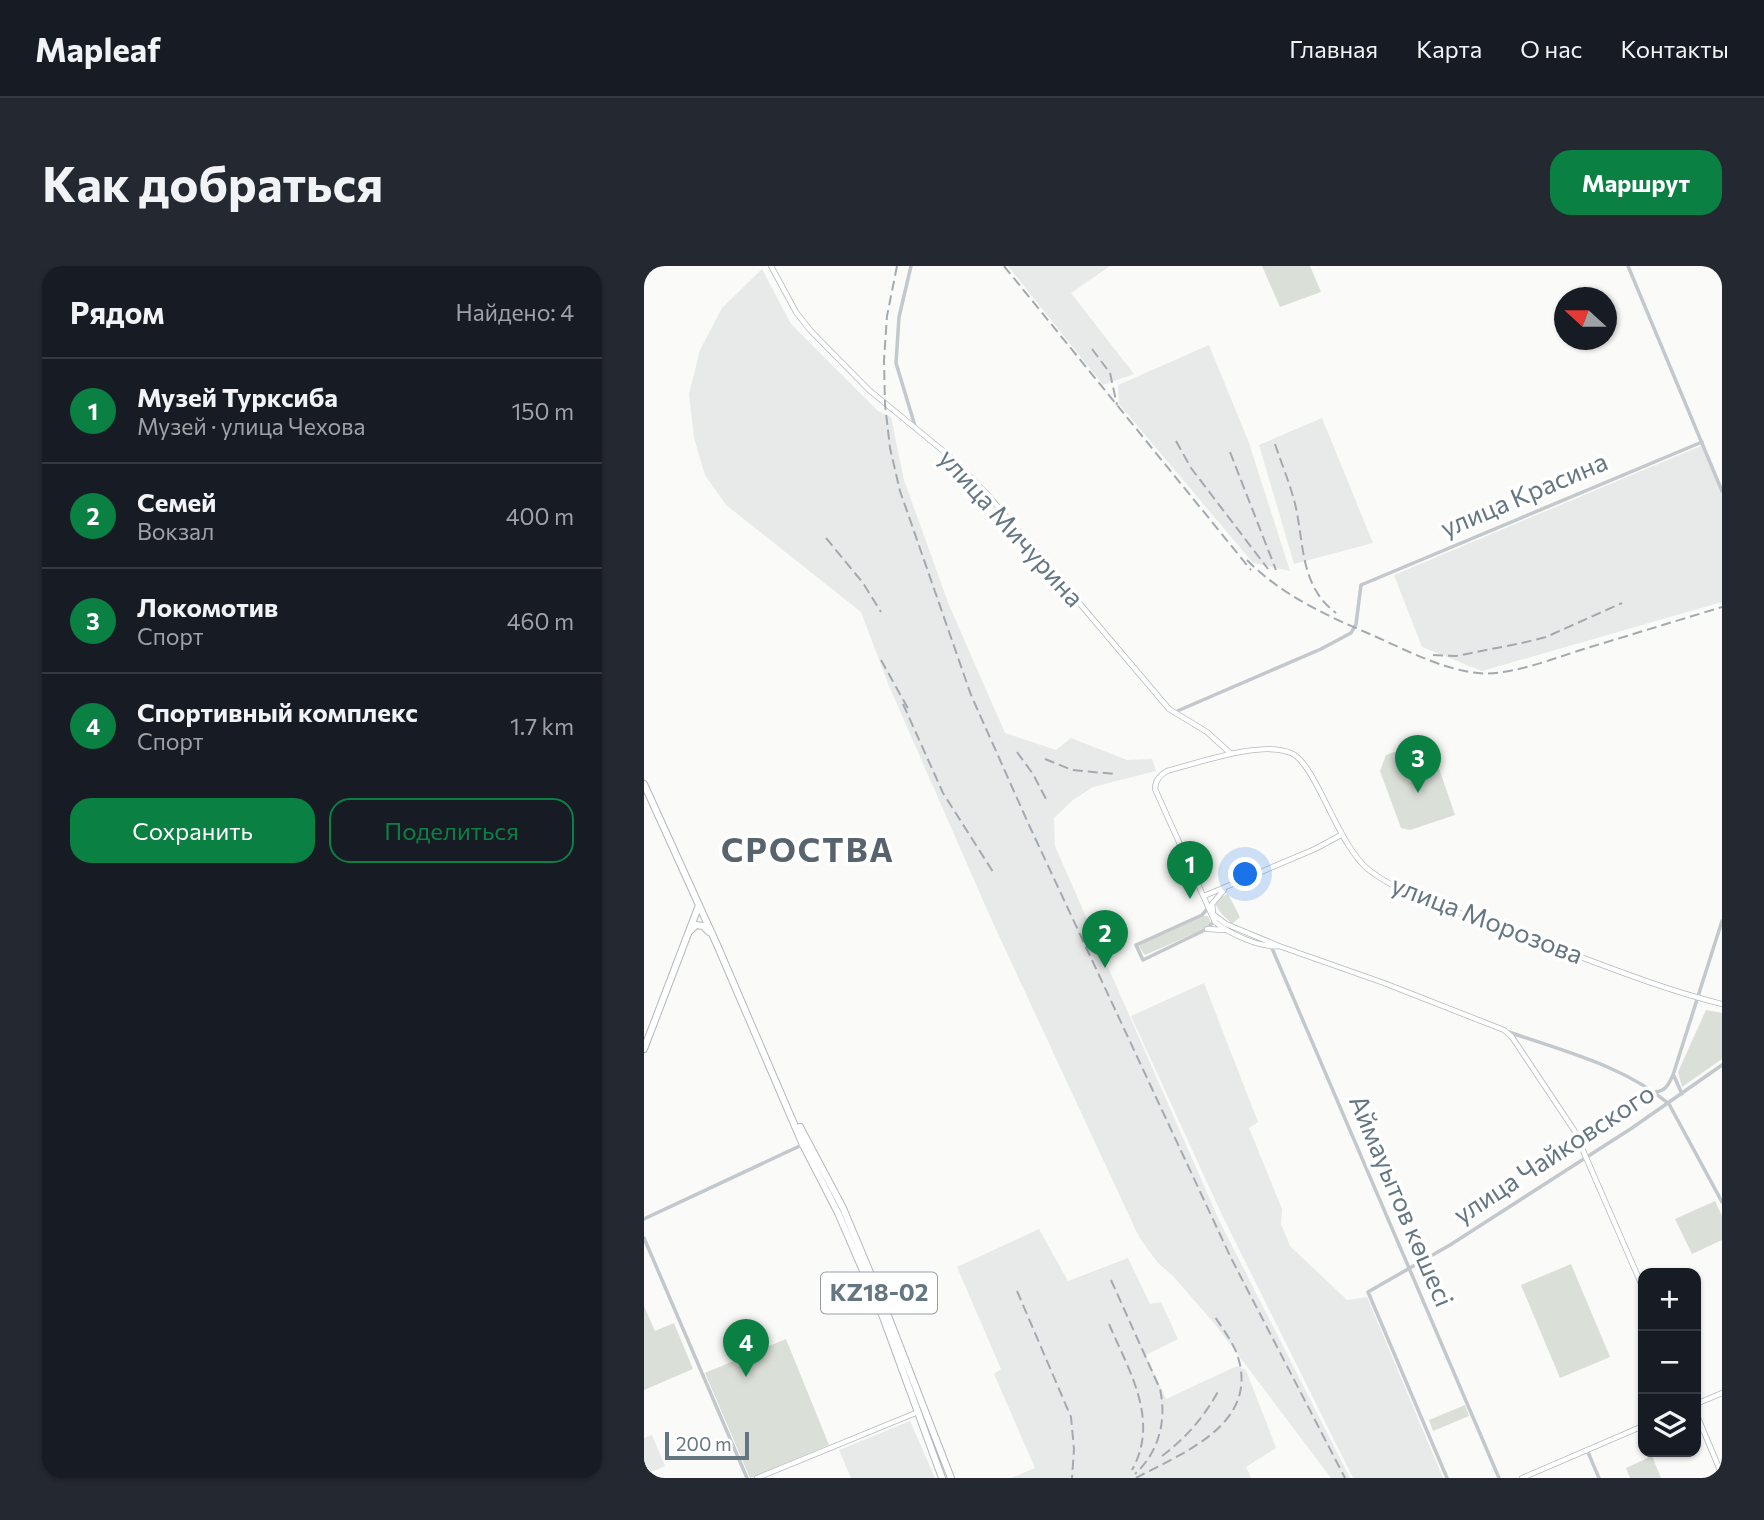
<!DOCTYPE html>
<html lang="ru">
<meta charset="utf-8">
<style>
body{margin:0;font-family:Commissioner,sans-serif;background:#242831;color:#f1f3f6}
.controls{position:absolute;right:21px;bottom:21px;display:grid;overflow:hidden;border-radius:14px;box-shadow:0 2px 5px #0004}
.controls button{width:63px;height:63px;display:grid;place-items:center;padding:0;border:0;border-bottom:2px solid #363941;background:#171b24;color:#f1f3f6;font:35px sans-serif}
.compass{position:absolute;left:910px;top:21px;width:63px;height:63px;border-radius:50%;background:#171b24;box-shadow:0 2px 5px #0004;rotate:291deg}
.scale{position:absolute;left:21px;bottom:18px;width:84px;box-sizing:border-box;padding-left:7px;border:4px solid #657683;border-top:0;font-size:19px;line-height:24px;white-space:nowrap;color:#657683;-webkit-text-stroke:5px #fff;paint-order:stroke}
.you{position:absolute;left:602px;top:609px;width:24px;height:24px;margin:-18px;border:5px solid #fff;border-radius:50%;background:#1a73e8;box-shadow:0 0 0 10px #1a73e833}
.badge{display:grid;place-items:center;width:46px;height:46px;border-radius:50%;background:#0b8043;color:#fff;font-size:23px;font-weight:700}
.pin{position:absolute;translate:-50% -58px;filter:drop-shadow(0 2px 4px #0008)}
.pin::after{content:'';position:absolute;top:37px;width:24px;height:21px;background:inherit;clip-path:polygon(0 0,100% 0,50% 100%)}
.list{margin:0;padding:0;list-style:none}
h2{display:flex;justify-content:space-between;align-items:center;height:91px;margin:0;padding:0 28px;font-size:30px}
h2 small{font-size:23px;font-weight:400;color:#9ea1a6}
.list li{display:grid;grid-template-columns:46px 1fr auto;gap:21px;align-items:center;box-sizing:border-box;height:105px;padding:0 28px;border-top:2px solid #363941}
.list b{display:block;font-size:26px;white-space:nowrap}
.list p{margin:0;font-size:23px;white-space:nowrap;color:#9ea1a6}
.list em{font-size:23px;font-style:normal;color:#9ea1a6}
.actions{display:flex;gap:14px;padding:21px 28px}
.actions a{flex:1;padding:16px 0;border:2px solid #0b8043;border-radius:21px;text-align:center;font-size:24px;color:#0b8043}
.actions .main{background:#0b8043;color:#fff}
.icon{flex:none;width:38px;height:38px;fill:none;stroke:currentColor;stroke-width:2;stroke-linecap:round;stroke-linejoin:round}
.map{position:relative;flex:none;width:1078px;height:1212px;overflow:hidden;border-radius:21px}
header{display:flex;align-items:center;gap:42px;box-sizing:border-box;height:98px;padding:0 35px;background:#171b24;border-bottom:2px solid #363941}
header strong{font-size:33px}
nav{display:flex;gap:38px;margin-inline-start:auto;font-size:24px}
.intro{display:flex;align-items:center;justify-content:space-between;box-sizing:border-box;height:168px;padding:0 42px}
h1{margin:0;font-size:49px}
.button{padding:18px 32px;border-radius:21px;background:#0b8043;color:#fff;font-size:24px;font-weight:700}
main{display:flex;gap:42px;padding:0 42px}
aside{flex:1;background:#171b24;border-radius:21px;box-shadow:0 2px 5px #0004}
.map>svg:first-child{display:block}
.built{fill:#e8e9e9}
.green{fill:#dadfd7}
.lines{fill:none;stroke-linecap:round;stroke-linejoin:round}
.major-casing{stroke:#b5babe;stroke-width:6}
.highway-casing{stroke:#b4b9bd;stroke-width:8}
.minor{stroke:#c3c8cc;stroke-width:3.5}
.major{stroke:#fff;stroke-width:4.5}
.highway{stroke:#fff;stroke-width:6}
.rail{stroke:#a2aab0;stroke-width:2;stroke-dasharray:10 5;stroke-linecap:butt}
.labels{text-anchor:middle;stroke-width:7;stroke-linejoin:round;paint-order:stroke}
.shield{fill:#fff;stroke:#939fa8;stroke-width:2}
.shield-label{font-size:24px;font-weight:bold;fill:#657683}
.street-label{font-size:26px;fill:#657683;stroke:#fff}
.district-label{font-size:33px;font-weight:bold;letter-spacing:2px;fill:#57646e;stroke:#fff}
</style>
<header>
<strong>Mapleaf</strong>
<nav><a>Главная</a><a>Карта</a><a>О нас</a><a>Контакты</a></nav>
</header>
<div class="intro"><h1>Как добраться</h1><a class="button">Маршрут</a></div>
<main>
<aside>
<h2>Рядом<small>Найдено: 4</small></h2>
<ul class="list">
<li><span class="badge">1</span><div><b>Музей Турксиба</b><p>Музей · улица Чехова</p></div><em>150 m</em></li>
<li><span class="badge">2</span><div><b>Семей</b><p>Вокзал</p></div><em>400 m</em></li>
<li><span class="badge">3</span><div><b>Локомотив</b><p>Спорт</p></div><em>460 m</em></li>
<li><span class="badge">4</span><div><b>Спортивный комплекс</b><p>Спорт</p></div><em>1.7 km</em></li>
</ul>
<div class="actions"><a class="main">Сохранить</a><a>Поделиться</a></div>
</aside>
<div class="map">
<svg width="1078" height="1212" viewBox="0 0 1078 1212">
<rect width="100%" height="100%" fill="#fafaf8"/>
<path class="built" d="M364,0h102l-39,27 63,81 -31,11z
M118,3l29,55 87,87 13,6 13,63 45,125 56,128 51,17 15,-12 56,22 25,-1 4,12 -63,16 -20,13 -19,18 1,28 164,374 131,258h-19l-117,-155 -41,-47 -15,-13 -19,-26 -146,-314 -104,-237 -28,-74 -135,-107 -21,-30 -11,-37 -5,-44 11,-44 22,-42z
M565,79l40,98 41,128 -37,-8 -134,-159 -1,-19z
M678,152l51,125 -79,21 -35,-119z
M1059,179l19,49v108l-240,69 -60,-24 -28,-72z
M560,717l54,139 -9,6 33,81 -1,15 9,22 57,54 20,-3 76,181h-90l-132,-265 -90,-197z
M395,963l29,52 60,-23 22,46 11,-2 17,37 -32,16 20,44 71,-33 9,4 30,78 -30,19 5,11h-240l24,-10 -41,-94 7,-5 -44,-102z
M266,1155l25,57h-84l-12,-28z
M8,1169l13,31 -21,9v-37z"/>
<path class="green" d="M618,0h48l11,26 -41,15z
M785,473l26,76 -45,15 -9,-2 -21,-57 6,-16z
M584,628l12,23 -8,7 -12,-12 -7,-12z
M559,650h5l3,7 -2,4 -64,28 -6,-8 2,-4z
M1062,744l16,3v46l-40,28 -4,-15z
M1071,935l7,15v24l-30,14 -17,-35z
M927,998l39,93 -50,21 -39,-93z
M0,1040l11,25 19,-8 19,46 -49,21z
M142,1073l43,106 -79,33 -45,-105z
M821,1139l4,11 -36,15 -4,-11z
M1008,1190l9,22h-31l-4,-10z"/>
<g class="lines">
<defs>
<path id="major" d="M127,0l25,46 14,18 59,60 84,69 34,35 182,215 38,23 23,21
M560,630l111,-47 26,-14
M569,645l-1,-7 12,-14
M570,649l12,9 53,22 105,37 120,47 8,7 62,93 69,158
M563,663l17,1
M635,680c-19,2 -49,-12 -64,-24l-60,-133c0,-9 5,-14 12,-18 31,-8 94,-31 124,-18 25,10 46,92 78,117 35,28 99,45 142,61 70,25 139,55 211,73
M1052,1138l26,-11
M1052,1147l26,62
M113,1212l161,-66
M878,1212l121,-52"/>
<path id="highway" d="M0,518l74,163 85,198 35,68 45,104 59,161
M46,665l6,-6 7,1 6,6
M0,783l55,-144
M156,861l43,81 44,105 64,165"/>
</defs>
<use href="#major" class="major-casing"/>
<use href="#highway" class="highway-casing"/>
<path class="minor" d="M267,0l-12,51 -3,46 19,63
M984,0l94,225
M531,446l146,-63 30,-16 5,-9 5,-39 341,-143
M565,641l-7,8 -66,30 6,13 1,2 64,-31 8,-9
M627,680l228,532
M865,766c54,19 116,34 160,72l53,98
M1030,810l8,18
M1011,826c11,-1 13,-7 18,-17l49,-154
M0,953l160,-75
M0,972l103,240
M943,1184l12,28
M803,1212l-79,-186 82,-47 182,-117 90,-63"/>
<use href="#major" class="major"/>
<use href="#highway" class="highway"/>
<path class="rail" d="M253,0l-10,50 -3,44 1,44 5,44 10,43 71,204 58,130 202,433 114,220
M360,0l247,304
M448,83l18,24 7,32
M532,175l15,27 77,101
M631,178c7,21 16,42 21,64 8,38 5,79 40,105
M586,186l46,118
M182,272l37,45 18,29
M603,294c32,33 76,54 118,72 33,14 69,34 105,40 34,7 81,-13 114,-23 46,-14 92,-28 138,-42
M789,389l23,1 66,-13 24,-6 76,-34
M237,394l29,52
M259,438l40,89 52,82
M373,486l16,22 14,27
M401,493l27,11 43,4
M467,1014l49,109c7,31 -1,63 -25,85
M373,1025l54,126 3,32 -2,29
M465,1058c20,47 51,96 23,146
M518,1190c24,-18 42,-39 57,-66
M492,1212c48,-26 125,-54 101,-124 -5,-13 -14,-25 -22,-37"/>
</g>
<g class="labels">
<rect class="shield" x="177" y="1006.5" width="116" height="41" rx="5"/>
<g class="shield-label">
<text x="235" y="1035">KZ18-02</text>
</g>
<g class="street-label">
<text transform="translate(880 229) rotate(-23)" y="9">улица Красина</text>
<text transform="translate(367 262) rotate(48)" y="9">улица Мичурина</text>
<text transform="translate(843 654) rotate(21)" y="9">улица Морозова</text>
<text transform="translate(910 888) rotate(-33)" y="9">улица Чайковского</text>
<text transform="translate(757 935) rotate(67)" y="9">Аймауытов көшесі</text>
</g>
<g class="district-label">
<text x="164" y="596">СРОСТВА</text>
</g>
</g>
</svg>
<div class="controls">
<button>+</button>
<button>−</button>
<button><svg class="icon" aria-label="layers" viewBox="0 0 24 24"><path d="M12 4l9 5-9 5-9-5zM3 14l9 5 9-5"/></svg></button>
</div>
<svg class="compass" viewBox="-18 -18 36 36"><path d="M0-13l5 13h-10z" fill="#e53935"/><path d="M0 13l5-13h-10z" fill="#9ea1a6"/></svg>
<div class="scale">200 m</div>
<div class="you"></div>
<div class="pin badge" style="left:546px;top:633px">1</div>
<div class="pin badge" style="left:461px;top:702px">2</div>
<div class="pin badge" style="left:774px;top:527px">3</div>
<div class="pin badge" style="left:102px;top:1111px">4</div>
</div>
</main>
